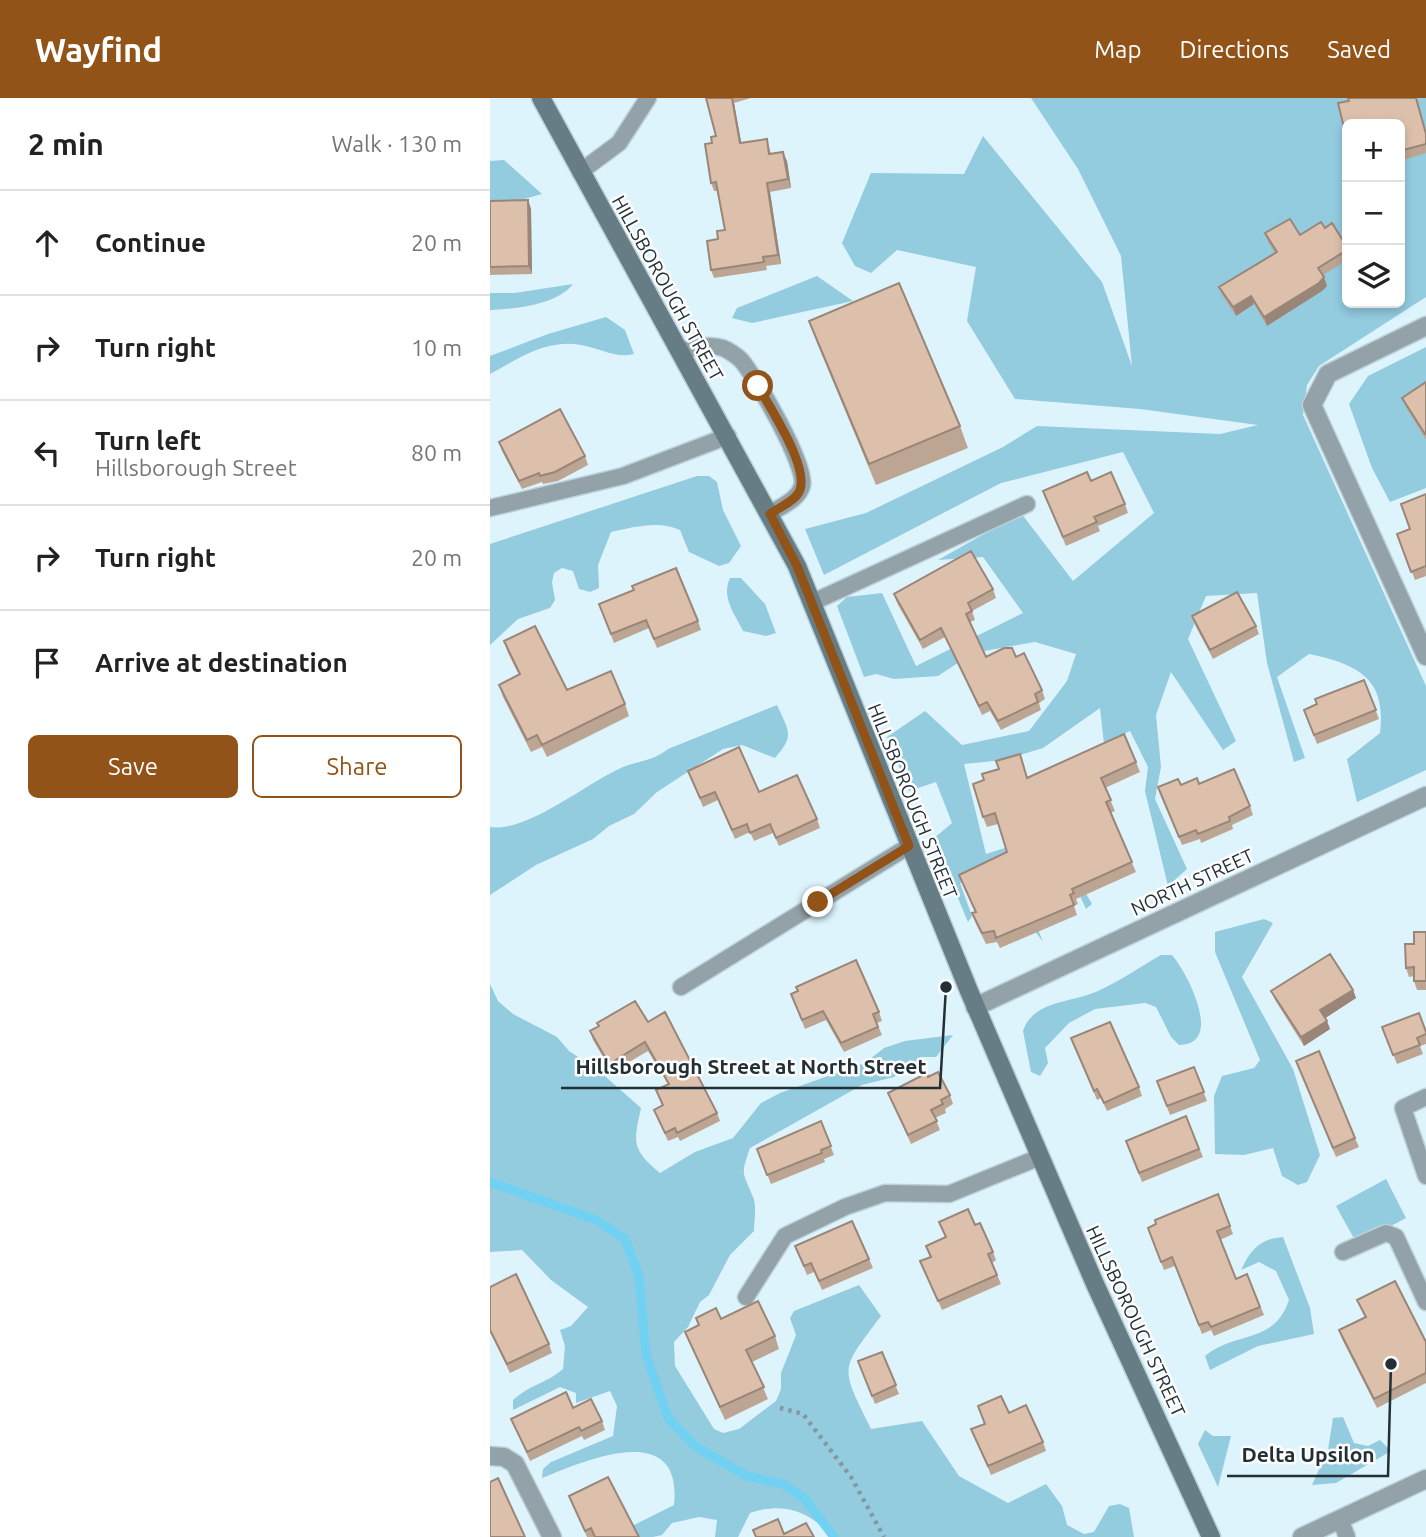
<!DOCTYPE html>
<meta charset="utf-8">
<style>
body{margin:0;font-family:Ubuntu,sans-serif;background:#f2f2f2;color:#222}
.controls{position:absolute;right:21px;top:21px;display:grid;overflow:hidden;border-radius:10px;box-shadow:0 4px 10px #0003}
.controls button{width:63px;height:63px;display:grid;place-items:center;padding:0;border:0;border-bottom:2px solid #e0e0e0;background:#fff;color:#222;font:35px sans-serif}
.stop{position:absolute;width:21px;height:21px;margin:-16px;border:5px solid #915317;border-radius:50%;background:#fff}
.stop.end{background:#915317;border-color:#fff;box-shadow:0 2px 7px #0008}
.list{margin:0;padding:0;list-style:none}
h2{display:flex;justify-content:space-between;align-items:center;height:91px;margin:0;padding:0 28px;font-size:30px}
h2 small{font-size:23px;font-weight:400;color:#767676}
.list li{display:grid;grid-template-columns:46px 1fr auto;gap:21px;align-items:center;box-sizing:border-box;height:105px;padding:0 28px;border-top:2px solid #e0e0e0}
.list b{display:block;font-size:26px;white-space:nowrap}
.list p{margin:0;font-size:23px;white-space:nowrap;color:#767676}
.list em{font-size:23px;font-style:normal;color:#767676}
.actions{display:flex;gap:14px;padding:21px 28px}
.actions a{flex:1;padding:16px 0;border:2px solid #915317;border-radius:10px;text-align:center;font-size:24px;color:#915317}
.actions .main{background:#915317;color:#fff}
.icon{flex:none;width:38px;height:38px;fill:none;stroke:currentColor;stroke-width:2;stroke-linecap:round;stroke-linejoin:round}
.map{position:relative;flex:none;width:936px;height:1439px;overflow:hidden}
header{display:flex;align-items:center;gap:42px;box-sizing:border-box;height:98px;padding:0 35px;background:#915317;color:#fff}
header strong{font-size:33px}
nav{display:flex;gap:38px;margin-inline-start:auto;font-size:24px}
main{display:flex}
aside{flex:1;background:#fff}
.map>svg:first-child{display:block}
.green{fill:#93cbdf;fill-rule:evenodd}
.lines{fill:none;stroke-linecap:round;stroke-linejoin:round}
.stream{stroke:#70d1f2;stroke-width:9}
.lane-casing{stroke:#bcd1d9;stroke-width:19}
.street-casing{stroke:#bcd1d9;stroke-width:21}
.secondary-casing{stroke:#bcd1d9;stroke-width:21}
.path{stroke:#85979f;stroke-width:4.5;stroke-dasharray:3.5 5;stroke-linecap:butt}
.lane{stroke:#93a2a8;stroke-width:16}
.street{stroke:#93a2a8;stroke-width:18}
.secondary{stroke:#667d85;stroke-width:18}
.wall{fill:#bda593}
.shaded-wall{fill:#9a8678}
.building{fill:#dcc0ab;stroke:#9a8678;stroke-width:2}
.route{stroke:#915317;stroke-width:9}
.labels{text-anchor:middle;stroke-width:5;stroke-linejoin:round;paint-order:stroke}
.street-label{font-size:19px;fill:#223036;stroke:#fdfdfd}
.leader{fill:none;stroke:#223036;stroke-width:2.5}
.callout-dot{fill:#223036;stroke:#fdfdfd;stroke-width:2.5}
.callout-label{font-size:21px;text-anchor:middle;font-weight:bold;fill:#223036;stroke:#fdfdfd;stroke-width:5;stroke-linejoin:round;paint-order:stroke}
</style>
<header>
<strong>Wayfind</strong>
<nav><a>Map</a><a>Directions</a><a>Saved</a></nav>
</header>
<main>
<aside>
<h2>2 min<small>Walk · 130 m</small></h2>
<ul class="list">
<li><svg class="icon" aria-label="ahead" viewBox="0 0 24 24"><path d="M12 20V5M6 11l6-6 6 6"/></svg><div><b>Continue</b></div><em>20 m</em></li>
<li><svg class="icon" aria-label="right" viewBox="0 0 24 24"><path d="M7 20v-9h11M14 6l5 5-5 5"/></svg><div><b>Turn right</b></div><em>10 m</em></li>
<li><svg class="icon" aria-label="left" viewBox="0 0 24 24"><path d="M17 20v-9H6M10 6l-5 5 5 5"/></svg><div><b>Turn left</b><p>Hillsborough Street</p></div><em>80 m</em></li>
<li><svg class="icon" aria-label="right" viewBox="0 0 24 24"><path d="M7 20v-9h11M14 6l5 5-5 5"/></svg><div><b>Turn right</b></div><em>20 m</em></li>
<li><svg class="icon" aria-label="arrive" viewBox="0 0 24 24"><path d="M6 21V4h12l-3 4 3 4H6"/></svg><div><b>Arrive at destination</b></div></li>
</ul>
<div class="actions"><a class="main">Save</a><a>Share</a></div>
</aside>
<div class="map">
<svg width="936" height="1439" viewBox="0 0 936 1439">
<rect width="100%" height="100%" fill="#def4fd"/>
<path class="green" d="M541,0h395v199l-107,69 -12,19 -4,30 123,271v84l-69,32 -10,-43 33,-26c7,-55 -23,-69 -71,-79l-32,23 28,81 -11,4 -27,-99 -10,-70 -51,3 -18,43 48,102 -13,9 -52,-78 -15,43 5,52 -6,32 32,70 -19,17 -23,-95 3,-24 -18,-36 -26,13 -4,-36 -57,40 -39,12 -40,4 22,90 65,-21 41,71 -6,5 -30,-65 -42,25 29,73 -8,-11 -31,-71 -44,23 12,33 -4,6 -35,-83 19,-16 -16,-41 -27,9 -22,-54 38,-26 37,34 67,-14 38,-50 9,-27 -41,-12 -62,11 -35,23 -44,3 -18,-5 -12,3 -27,-71 10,-9 35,-4 34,73 107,-53 -40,-56 -45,3 83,-47 52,68 81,-68 -31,-61 -122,31 -177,92 -19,-46 61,-16 137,-66 34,-21 183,8 38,-9 -118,-16 -125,-10 -48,-78 9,-54 -79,-17 -26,23 -16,-7 -13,-23 29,-70 93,1 19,-38 119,146 30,84 -11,-110 -43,-87zM857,26h53v179h-53z
M14,62l38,34 -32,9h-20v-42z
M327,178l36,25 -101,22 -20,-5 5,-10z
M83,186c-16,21 -58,25 -83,26v-17h25z
M116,219l19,13 9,24c-18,5 -34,-6 -53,-9 -35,-6 -61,13 -91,29v-18l58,-22z
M936,249v141l-36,14 -18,-34 -23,-64 19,-28z
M207,378h12l8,6 6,28 18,36 -12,17 -10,3 -30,-14 -9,-22c-21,-10 -47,-3 -69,2l-13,33 1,23 -9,4 -11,-3 -6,-18 -11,-3 -8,5 -2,9 3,18 -5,8 -32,11 -28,26v-101z
M240,480h11l24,26 11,29 -10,3 -23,-5c-9,-18 -22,-34 -13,-53z
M287,607c12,27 18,30 -2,53l-33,-13 -19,4 -66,43 -23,22 -25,12 -16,13 -57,26 -46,30v-68c37,6 98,-45 133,-60 16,-6 32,-7 45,-18z
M774,821l9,4 -31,54 51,92 27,86 -13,27 -9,3 -16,-9 -9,-28 -29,7 -29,-1 -1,-58 8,-20 32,-8 6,-8 -45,-108v-20z
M671,857h11c15,17 53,90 7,90l-8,-8 -15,-30 -11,-4 -50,6 -26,14 -24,25 3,15 -8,13 -9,-4 -8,-41c10,-31 49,-28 75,-40 22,-10 42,-24 63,-36z
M0,886l8,17 15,13 44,23 12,14 29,19 43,38c-8,36 -9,41 19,65l35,-21 38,-14 28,-35 19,-10 85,-30 19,-15 21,-7 48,-6 -17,22h-13l-29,20 -32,8 -112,63c-10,29 -7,23 3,49 4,9 1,24 1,34l-24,24 -21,40 -9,7 -12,25 -14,15 1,24 39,63 9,4 16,-4 37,-28 5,-12v-16l15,-38 -6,-17 4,-7 65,-26 22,31c-42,56 -41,49 -10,113l51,-8 37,55 49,27 38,-19 16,22 5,19 17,9 10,-2 15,-26 11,-2 9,4 5,29h-303c-21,-27 -49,-35 -81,-24l-12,24h-23l2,-17 -18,-3 -27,6 -10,12 -9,2h-43l64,-32c9,-87 -88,-45 -132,-27l1,-9 8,-7 62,-26 4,-30 -7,-15 -34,12v-10l-16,-6 -47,23v-10c16,-15 34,-17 50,-31l2,-23 -5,-16 11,-4 17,-19 -37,-27 -29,-30 -32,2z
M896,1081l20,39 -49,26 -21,-38z
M793,1139l27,71 4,26 -56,12 -48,24 -5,-14c31,-26 69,-11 84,-56l-13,-29 -17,-9 -18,8c10,-21 19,-31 42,-33z
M853,1319l11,26 14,3 12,-6 11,11 -55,32 -24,2 16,-35 5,-32z
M715,1332l8,6h18l-13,51 -20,-43z"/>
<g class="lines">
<path class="stream" d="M0,1084l106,38 29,19 14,37 7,79 22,63 28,29 51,29 36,8 22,15 29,38"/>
<defs>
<path id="lane" d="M90,74l39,-29 29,-45
M190,253c13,-3 29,-8 43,-3 5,2 14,8 18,12 14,16 67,107 61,126 -4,14 -21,20 -32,28
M0,410l133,-32 105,-40
M321,505l216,-99
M191,889l228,-141
M936,999l-23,11 23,68
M853,1154l43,-19 10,4 30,65
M256,1199l39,-61 60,-29 40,-14 64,1 91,-37
M850,1421l7,18"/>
<path id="street" d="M936,228l-98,48 -16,31 114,251
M485,909l451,-211
M0,1358l14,1 11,7 37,73
M812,1439l124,-58"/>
<path id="secondary" d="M51,0l256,468 172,425 126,293 116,253"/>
</defs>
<use href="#lane" class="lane-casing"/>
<use href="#street" class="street-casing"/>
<use href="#secondary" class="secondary-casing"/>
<path class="path" d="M290,1310l23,6 48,63 33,60"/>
<use href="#lane" class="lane"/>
<use href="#street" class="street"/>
<use href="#secondary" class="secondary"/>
</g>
<path class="wall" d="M216,0h45l-17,5 7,40 26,-4 4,15 16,7 4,27 -21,4 11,72 -15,2 1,4 -53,8 -3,-8 7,-31 7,-9 -7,-39h-4l-3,-8 1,-40 4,-7z
M927,0l9,33v22l-26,8v-37z
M38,102l3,9 1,65 -42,1v-74z
M835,130l22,19v13l-24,15 4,11 -5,5 -55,35 -13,-22 -18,12 -14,-21 -3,-8 56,-34 -7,-11 -3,-9 35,2z
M319,223l151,105 8,22 -92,37 -59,-142z
M936,284v58l-20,-33 -4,-9z
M9,344l86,14 3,9 -30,16 -15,3 -1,-2 -20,7 -20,-38z
M601,383l34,23 3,9 -30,13 2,5 -34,15 -23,-55z
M936,396v82l-11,4 -18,-46 13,-5z
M503,491l3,9 -24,13 3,9 -5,2 16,35h30l26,33 3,9 -6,4 2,7 -40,20 -11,-19 -8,4 -37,-78 -22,12 -26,-46 -3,-9z
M144,492l64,31 3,9 -44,18 -8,-20 -35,15 -15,-39z
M702,518l64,10 3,8 -46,25 -18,-34z
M14,543l63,49 58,14 4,12 -82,41 -5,-10 -11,5 -28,-55 -4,-12 20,-10 -11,-22z
M874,582l15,39 -62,25 -13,-34 13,-6z
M646,664l4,10 -35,16 10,23 -5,2 26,59 -60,27 2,5 -4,2 3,9 -77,33 -3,-6 -11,2 -10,-20 -4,-11 3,-1 -16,-37 48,-23 -9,-28 -11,3 -4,-10 44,-40z
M198,673l71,21 58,27 3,9 -41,18 -6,-13 -19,8 -4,-9 -15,7 -17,-39 -15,7z
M709,686l51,22 3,9 -21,10 1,4 -32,14 -1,-4 -18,6 -21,-49 20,-11z
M936,834v58h-9l-3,-9v-5l-5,1 -3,-9 8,-24z
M863,892l3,8 -31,20 5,11 -26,17 -29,-46 -4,-9z
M304,904l85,10 3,9 -5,2 5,12 -38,17 -18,-32 -21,9z
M158,924l69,91 3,8 -40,20 -2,-4 -10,4 -14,-31 8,-4 -6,-16 12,-6 -20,-33 -36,21 -19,-32 -3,-9z
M892,929l44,5v12l-6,2 3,8 -26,10z
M581,940l68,49 3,9 -35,15 -6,-13 -4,2z
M704,969l13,34 -37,14 -13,-34z
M810,972l55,68 4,9 -23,10z
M438,979l22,18 3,9 -8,5 1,4 -11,5 5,12 -29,14 -23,-51z
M696,1018l17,41 -61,25 -16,-41z
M331,1023l13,34 -10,4 1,3 -54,22 -14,-35z
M728,1096l15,40 -13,6 16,39 11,-5 17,41 -50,21 -3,-6 -9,4 -27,-68 -11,4 -16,-42z
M485,1127l18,27 3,8 -4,3 9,21 -59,26 -22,-49 10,-4 -4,-11z
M305,1148l74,13 4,9 -51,22 -8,-18 -7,3z
M0,1189l59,57 3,9 -42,20 -20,-41z
M867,1202l69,42v41l-49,25 -35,-69 -3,-9 26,-12z
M206,1220l25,1 54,17 4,13 -27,13 16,37 -43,21 -35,-76 -5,-12 13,-7z
M392,1254l17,42 -24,10 -17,-43z
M83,1310l29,13 3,9 -21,10 -2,-4 -52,25 -19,-42z
M519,1315l34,29 3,9 -55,24 -20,-46z
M79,1398l70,41h-52z"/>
<path class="shaded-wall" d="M242,0l2,5 9,49 -3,-9z
M293,54l4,9 4,27 -3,-9z
M277,85l3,9 11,72 -3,-9z
M38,102l3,9 1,65 -3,-8z
M834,179l3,9 -5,5 -55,35 -3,-9z
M761,198l3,8 -18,12 -3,-9z
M863,892l3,8 -32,21 -4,-9z
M837,923l3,8 -26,17 -3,-9z"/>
<path class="building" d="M216,0h26l8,45 27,-4 2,15 14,-2 5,27 -21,4 11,72 -15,2 1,5 -53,8 -4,-29 11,-2 -1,-8 8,-1 -9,-48 -5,1 -6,-39 7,-1 -1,-6 5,-1z
M858,0h68l10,36v10l-26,7v-27h-53v16l-9,-37 11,-2z
M38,102l1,66 -39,1v-66z
M800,121l10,16 21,-13 4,6 7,-5 15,24v3l-29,18 6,9 -5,6 -55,34 -13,-21 -18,11 -14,-20 58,-35 -12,-19z
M409,185l61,143 -91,38 -60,-143z
M936,284v52h-1l-23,-36z
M70,311l25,47 -30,16 -15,4 -1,-3 -20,8 -20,-39z
M597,374l4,9 20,-9 14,32 -31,13 3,5 -34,15 -20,-46z
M936,396v72l-15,6 -14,-38 13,-5 -9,-25z
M481,453l22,38 -25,14 4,8 -6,3 20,43 18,-9h8l4,9 8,-4 18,37 -7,4 3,8 -40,19 -11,-19 -8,4 -38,-78 -21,12 -26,-46z
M186,470l22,53 -44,18 -8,-19 -35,14 -12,-30 35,-14 -2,-4z
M747,494l19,34 -46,24 -18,-34z
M45,528l32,64 44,-19 14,33 -83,41 -5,-10 -10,5 -28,-55 21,-11 -16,-33z
M874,582l12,30 -62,25 -10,-25 13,-6 -2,-5z
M634,636l12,28 -35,16 10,22 -5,2 26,60 -60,27 2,4 -4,2 4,10 -78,33 -2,-7 -12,2 -10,-20 4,-1 -17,-37 48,-23 -12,-39 -12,4 -10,-33 11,-4 -2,-6 17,-5 -3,-8 24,-7 7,24z
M249,649l20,45 38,-17 20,44 -41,19 -6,-14 -20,9 -3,-9 -15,6 -17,-38 -15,6 -12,-27z
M744,671l16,37 -21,11 1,4 -32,13 -2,-4 -17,7 -21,-50 20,-8 3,6 16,-7 2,6z
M924,834h12v49h-12v-14l-8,1 -1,-24h9z
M840,856l23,36 -33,20 7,11 -26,16 -30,-46z
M366,862l23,52 -6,2 5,13 -37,16 -18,-32 -21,9 -11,-26 7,-3 -2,-4z
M145,903l13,21 17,-10 52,101 -40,20 -2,-5 -10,5 -11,-23 9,-5 -7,-15 13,-6 -24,-42 -36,22 -19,-33 9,-5 -2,-3z
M929,915l7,19v2l-9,4 3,7 -27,10 -11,-28z
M620,924l29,65 -35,16 -7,-14 -3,2 -23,-53z
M829,953l36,87 -22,10 -37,-87z
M704,969l10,25 -37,14 -10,-25z
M448,974l12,23 -9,5 2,4 -12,6 6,11 -29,14 -20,-42 39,-20 1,4z
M696,1018l13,33 -60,24 -13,-32z
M331,1023l10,25 -10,4 1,3 -55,22 -10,-26z
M728,1096l12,32 -13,5 19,48 11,-5 13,33 -49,20 -3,-5 -9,3 -27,-68 -11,5 -13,-34 8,-4 -1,-4z
M478,1111l7,16 5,-2 13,29 -5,2 9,21 -59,26 -18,-40 11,-4 -5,-11 20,-9 -7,-15z
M362,1123l17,38 -50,22 -8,-18 -7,3 -9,-20z
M26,1176l33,70 -42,20 -17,-34v-43z
M905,1183l31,61v31l-52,26 -35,-69 27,-13 -9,-17z
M268,1203l17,35 -29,14 18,37 -44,20 -35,-75 14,-7 -3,-7 20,-10 5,11z
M392,1254l14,33 -24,11 -14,-35z
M76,1294l7,16 18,-9 11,22 -21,10 -2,-4 -52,25 -16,-33z
M511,1298l8,17 17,-8 17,37 -55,24 -17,-37 14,-5 -7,-18z
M118,1379l31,60h-44l-4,-9 -6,3 -16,-35z
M8,1380l27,59h-35v-55z
M288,1421l6,15 22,-11 8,14h-58l-3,-7z"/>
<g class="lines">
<path class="route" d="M268,288c12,22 57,89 39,109 -6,8 -19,13 -27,19l27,52 112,280 -91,56"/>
</g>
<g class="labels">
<g class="street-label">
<text transform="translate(178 190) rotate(61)" y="7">HILLSBOROUGH STREET</text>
<text transform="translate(423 703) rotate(68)" y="7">HILLSBOROUGH STREET</text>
<text transform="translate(702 784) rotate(-25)" y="7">NORTH STREET</text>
<text transform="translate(646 1223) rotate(65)" y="7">HILLSBOROUGH STREET</text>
</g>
</g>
<path class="leader" d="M456 889L450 990H71M901 1266L898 1378H737"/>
<g class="callout-dot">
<circle cx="456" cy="889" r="7"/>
<circle cx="901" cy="1266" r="7"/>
</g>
<g class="callout-label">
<text x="261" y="976">Hillsborough Street at North Street</text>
<text x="818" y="1364">Delta Upsilon</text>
</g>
</svg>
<div class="controls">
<button>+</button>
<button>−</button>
<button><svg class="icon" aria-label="layers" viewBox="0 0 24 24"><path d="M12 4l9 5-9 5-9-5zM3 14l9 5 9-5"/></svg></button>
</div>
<div class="stop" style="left:268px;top:288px"></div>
<div class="stop end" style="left:328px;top:804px"></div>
</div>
</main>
